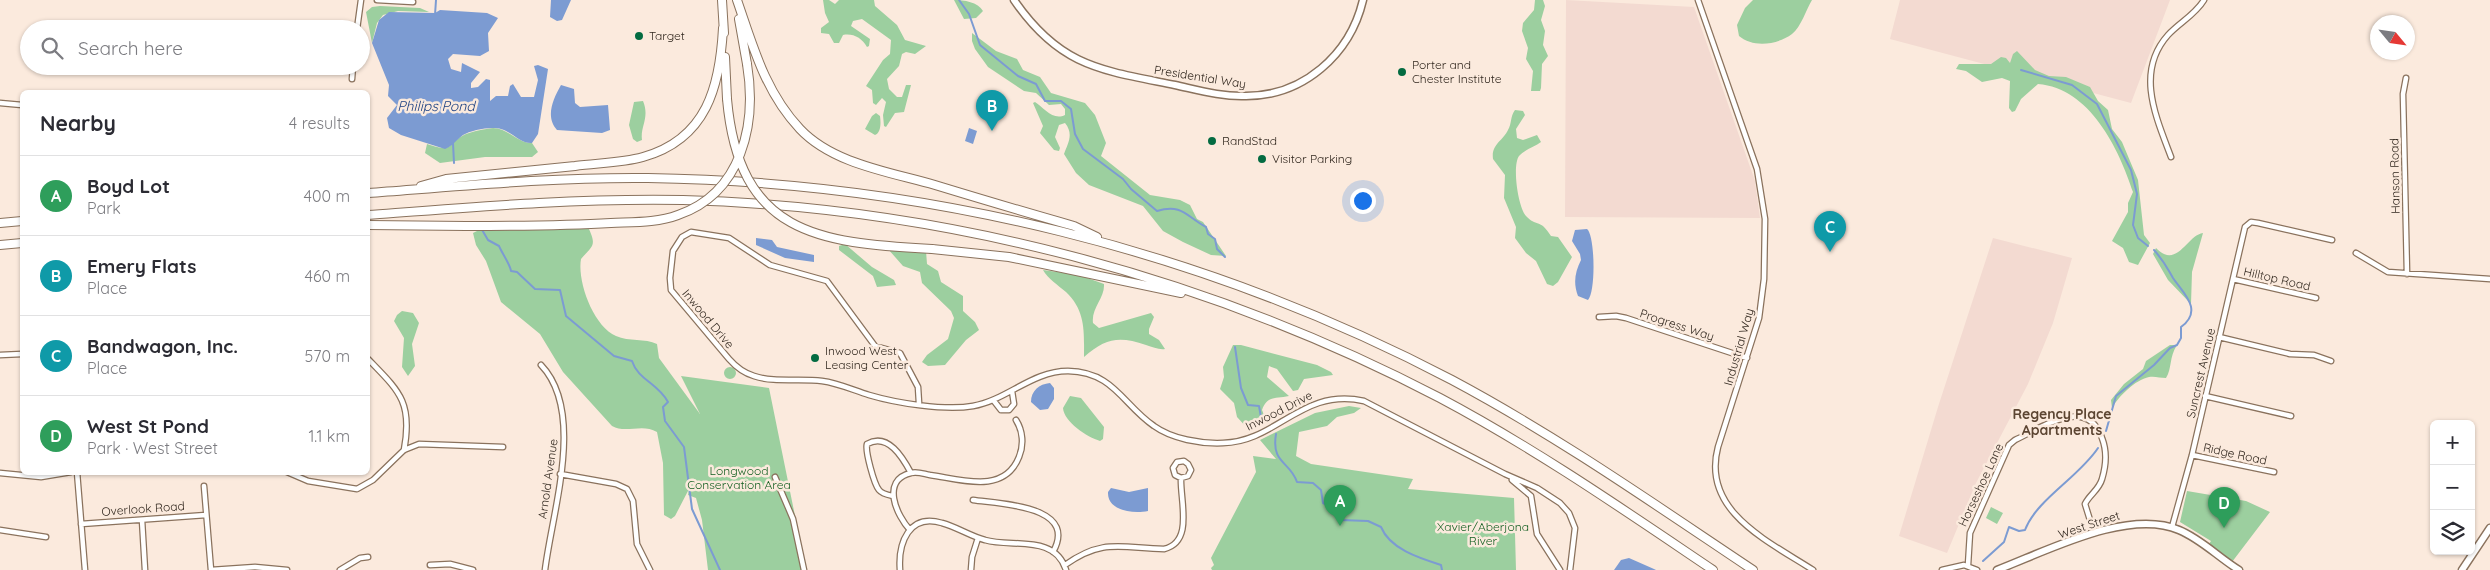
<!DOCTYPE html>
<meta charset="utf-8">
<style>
body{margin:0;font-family:Quicksand,sans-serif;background:#f2f2f3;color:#2b2b33}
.controls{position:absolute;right:15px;bottom:15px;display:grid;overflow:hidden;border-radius:8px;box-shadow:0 1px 4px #0004}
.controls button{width:45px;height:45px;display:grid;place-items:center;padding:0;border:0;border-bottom:1px solid #e1e1e2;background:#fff;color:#2b2b33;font:25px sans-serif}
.compass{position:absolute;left:2370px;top:15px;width:45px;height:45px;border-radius:50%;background:#fff;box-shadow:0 1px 4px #0004;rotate:119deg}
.you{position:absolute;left:1362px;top:200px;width:18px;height:18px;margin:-12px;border:4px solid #fff;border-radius:50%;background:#1a73e8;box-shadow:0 0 0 8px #1a73e833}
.badge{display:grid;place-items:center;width:32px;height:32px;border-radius:50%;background:#2563eb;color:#fff;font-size:16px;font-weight:700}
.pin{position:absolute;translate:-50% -41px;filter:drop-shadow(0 1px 2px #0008)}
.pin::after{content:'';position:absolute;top:26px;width:18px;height:15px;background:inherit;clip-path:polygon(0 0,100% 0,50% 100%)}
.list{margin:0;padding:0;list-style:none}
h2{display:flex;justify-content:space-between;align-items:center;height:65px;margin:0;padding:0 20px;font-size:21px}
h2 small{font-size:16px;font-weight:400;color:#7c7c81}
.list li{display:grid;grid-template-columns:32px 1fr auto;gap:15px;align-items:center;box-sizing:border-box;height:80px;padding:0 20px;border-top:1px solid #e1e1e2}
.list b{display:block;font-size:19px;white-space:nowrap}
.list p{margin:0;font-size:16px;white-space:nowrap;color:#7c7c81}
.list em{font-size:16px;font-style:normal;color:#7c7c81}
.icon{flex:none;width:28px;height:28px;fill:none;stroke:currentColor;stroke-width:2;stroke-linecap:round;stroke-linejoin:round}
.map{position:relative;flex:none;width:2490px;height:570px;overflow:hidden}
.search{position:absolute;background:#fff;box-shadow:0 1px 4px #0004;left:20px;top:20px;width:350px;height:55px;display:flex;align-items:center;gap:12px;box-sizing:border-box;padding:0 18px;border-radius:28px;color:#7c7c81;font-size:19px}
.panel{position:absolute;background:#fff;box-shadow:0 1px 4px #0004;left:20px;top:90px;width:350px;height:385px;border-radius:8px}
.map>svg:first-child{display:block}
.industrial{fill:#f3dad1}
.green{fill:#9ccf9f}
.water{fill:#7c9bd2}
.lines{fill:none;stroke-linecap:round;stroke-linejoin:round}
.stream{stroke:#7c9bd2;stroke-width:2}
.street-casing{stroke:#8a725d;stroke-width:7}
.secondary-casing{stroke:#8a725d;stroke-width:9}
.highway-casing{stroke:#8a725d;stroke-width:10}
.street{stroke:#fff;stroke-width:4.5}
.secondary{stroke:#fff;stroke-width:6}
.highway{stroke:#fff;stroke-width:8}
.highway-bridge-casing{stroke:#8a725d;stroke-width:10;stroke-linecap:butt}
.highway-bridge{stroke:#fff;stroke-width:8}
.poi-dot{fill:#036b41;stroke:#fbeadd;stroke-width:2}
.labels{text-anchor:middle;stroke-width:5;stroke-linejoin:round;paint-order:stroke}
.poi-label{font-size:12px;fill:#31271e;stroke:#fbeadd;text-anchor:start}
.street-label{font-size:12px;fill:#31271e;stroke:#fbeadd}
.park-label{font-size:12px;fill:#156023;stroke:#fbeadd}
.water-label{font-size:14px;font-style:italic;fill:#1b3f81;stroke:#fbeadd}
.neighbourhood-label{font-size:14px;font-weight:bold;fill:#5c4532;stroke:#fbeadd}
</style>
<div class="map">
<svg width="2490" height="570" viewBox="0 0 2490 570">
<rect width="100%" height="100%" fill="#fbeadd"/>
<path class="industrial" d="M1566,0l128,7 61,174 5,37 -195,-1z
M1900,0h270l-39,103 -241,-64z
M1993,238l79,20 -19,65 -25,61 -52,99 -29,70 -48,-17 39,-129z"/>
<path class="green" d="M823,0h6l6,4 4,-4h35l1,6 22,19 8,15 21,6 -11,8 -9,-2 -4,2 -3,12 -12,13 2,10 8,8h5l4,-12h5l-7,27 -9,1 -9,14 -2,-1 -1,-11 3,-13 -4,-4 -6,7 -3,-2 -1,-13 -6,-4 17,-26 7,-6 1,-14 -29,-21 -9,2 -2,5 19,13 -1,7 -2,1c-5,-9 -14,-14 -24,-12l-4,8h-5l-5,-9 -8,-1v-5l8,-6 -4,-9z
M954,0c10,0 24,2 29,11l-7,7 -12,1z
M1535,0h8l2,6 -4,14 4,11 -2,14 5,11 -6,8 -1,24 -1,3h-9l2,-20 -7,-12 2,-11 -6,-17 1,-8 11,-13z
M1753,0h59c-6,10 -11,27 -20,34 -15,11 -39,14 -53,2l-2,-11 8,-17z
M380,6l40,2 9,4 -31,-1 -15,4 -6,8 -5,20 -6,-31 6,-5z
M972,33l24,18 21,8 6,11 17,7 11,16 34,10 10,12 11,28 -5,13 49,39 30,5 10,5 7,14 6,3 23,34 -15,-1 -28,-13 -20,-11 -20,-25 -54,-21 -13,-12 -12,-19c4,-11 10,-20 1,-31l-6,2 -4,12 5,11 -1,3 -5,-1 -14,-17 3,-7 -10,-23 2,-1c9,6 18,19 30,13v-6l-4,-5 -12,1 -13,-12 -12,-2 -36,-24 -13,-18 -3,-8z
M2017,51l18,19 14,6 17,1 24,10 8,14 10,9 4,19 10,13 16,38 6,55 6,8 -12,22 -9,-3 -6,-14 -11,-7 16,-29v-9l5,-11c-14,-43 -43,-104 -95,-108l-17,15 -6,12 -3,1 -3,-4 1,-27 -8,-3 -20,4 -16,-11 -10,-2 3,-5h32l10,-7 5,1 4,5 3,-9z
M643,101c7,17 -3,25 -1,39l-5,2 -4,-3 -4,-14 5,-23z
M1515,110l8,1 2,4 -9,14 1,9 6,2 14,-5 4,7c-6,5 -16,7 -22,14 -7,10 -1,51 7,60 10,11 14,2 25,20l7,1 14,20 -14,25 -5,4 -6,-2 -11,-23 -10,-8 -11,-15 1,-11 -12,-29 1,-23 -12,-16c-2,-15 10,-18 15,-29 4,-7 2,-13 7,-20z
M876,113l4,3c1,7 1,17 -5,19l-10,-6 7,-13z
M493,128c15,0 26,16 39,15l6,9 -6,5h-47l-45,6 -15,-10 2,-9c29,10 19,-1 39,-10 8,-3 19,-5 27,-6z
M579,220l9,7c9,19 5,18 -7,32 -4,22 12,67 35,77 13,6 29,2 41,8l2,14 41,56 -19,-38 88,12 37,182h-98l-6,-50 -6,-22 -8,-3 1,-6 -14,27 -4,3 -7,-4 -1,-52 -6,-31c-15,-9 -31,2 -45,-6l-49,-54 -23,-38 -39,-32 -15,-41 -10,-16 -3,-12 8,-4 62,-3z
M2203,233l-11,39 -1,32 -23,-24 -15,-26 3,-6c21,22 31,-13 47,-15z
M845,244l27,23 22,13 2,5 -19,2 -4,-11 -34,-26v-4z
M888,249l38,2 1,13 11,7 3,11 22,14v15l12,11 4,8 -13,10 -21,25 -17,1 -6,-4 5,-7 21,-16 6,-21 -3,-7 -29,-28 -2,-11 -17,-6z
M1043,270l36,5 25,9c1,14 -13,24 -11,39l6,5 52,-15 3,4 -5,12v5l10,6 6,9c-6,1 -12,-2 -19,-4 -27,-9 -40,-7 -62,12 0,-25 2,-46 -18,-65 -8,-7 -18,-13 -23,-22z
M402,311l11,2 6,10 -7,21 3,22 -7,10 -6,-9 2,-29 -10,-17 3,-6z
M1233,345h8l76,20 14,7 2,3 -29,4 -6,11 -5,1 -16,-22 -8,-3 -2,11 22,19c-13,3 -22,-1 -27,14l4,10 -17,10 -12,-13 -3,-14 -14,-14 4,-12 -1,-10z
M2170,345h7c-8,12 -5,24 -11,33 -6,0 -11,-2 -17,-1 -14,3 -30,19 -37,31l-1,-8 13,-16 19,-15 3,-8z
M724 373a6 6 0 1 1 12 0a6 6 0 1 1-12 0Z
M1070,396l11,2 23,29 -1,12 -3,2c-13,-4 -36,-19 -37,-33z
M1349,406l12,2 -7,5 -17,4 -10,9 -28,6 -3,24 15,8 102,15 -5,10 106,9 2,72h-304l-1,-2 3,-3 -3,-7 45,-86 -3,-16 23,3 -16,-19 55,-27z
M2187,491l59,10 24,11 -38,50 -23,-18 2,-3 -31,-19z
M1991,507l12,6 -6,11 -11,-6z"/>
<path class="water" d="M551,0h20l-9,20 -5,1 -7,-4z
M440,10l47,3 11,5 -10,15 1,18 -9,5 -27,-2 -5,5 3,10 10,3 1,-9 18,9 -9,11v5l7,-1 8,-8 4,1v21l6,-5h12l2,-10 3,-2 8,13h13l4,-17 -4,-14 4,-1 10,4 -10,65 -6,9c-11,1 -20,-11 -31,-14 -9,-3 -30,1 -38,6 -7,5 -10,11 -18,14l-44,-14 -12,-7 -2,-10 10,-13 -9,-9 1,-11 -17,-42 7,-23 10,-8 46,1z
M561,85l13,4 1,14 5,4 28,-2 2,25 -8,3 -45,-3c-12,-13 -4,-31 4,-45z
M969,128l8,3 -4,13 -8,-3z
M1587,229c8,6 9,63 1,71l-10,-4c-5,-13 -3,-24 3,-36l-1,-6 -8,-13 3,-11z
M756,238l16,2 5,7 37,8v7l-29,-4 -29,-13z
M1050,383l4,5v11l-6,10 -8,1 -9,-8c0,-11 8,-18 19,-19z
M1111,488l18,4 19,-4v23c-15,3 -41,0 -40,-19z
M1629,558l25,11 2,1h-42l7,-10z"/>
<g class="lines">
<path class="stream" d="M959,0l10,14 11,31 38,31 18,8 9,17h16l10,8 4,25 8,15 40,30 8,10 26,22c25,-8 30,6 49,16l2,7 7,5 2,10 8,8
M435,15l1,-15
M2021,70l51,15 25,19 34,66 6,24 -4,31 5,13 10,8
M453,143l1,20
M481,228l7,12 11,6c4,9 11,18 12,25l6,1 18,17 25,1 6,26 48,40 18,5c6,19 26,22 36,41l-5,5 2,14 19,26 8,62 28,61
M1235,347l6,41 7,17 11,1 3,17
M2106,431l10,-35 38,-31 16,-17 7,-3 4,-7v-11c23,-17 2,-34 -8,-49 -7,-12 -9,-17 -19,-28
M1276,434c-5,30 14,27 21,48l16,1 8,7 2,13 8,4 9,13 28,1 13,6c9,22 38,31 60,38l1,5
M1983,561l21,-19 5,-15 10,4 6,-1c11,-30 54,-53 73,-82"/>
<defs>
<path id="street" d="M377,0l36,2
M1698,0l59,169 8,50 -1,60 -5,39 -41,129c-17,64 50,94 95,123
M357,29l4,-29
M2406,78l-3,16 4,180
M352,79l1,-13
M0,103l22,2
M2171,157c-15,-40 -36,-85 -3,-122 12,-13 27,-20 36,-35
M2356,253l32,19 102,7
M2233,279l83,19
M1599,317l17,-1 10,2 121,40
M2219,337l71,17 24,1 17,6
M0,355l22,-1
M368,359c31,32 45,43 36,91
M541,365c45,47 11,147 4,205
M2205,396l86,20
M994,401l7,9h8l5,-6 -2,-13
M919,403l-1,-16 -18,-34 -25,-7 -48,-65 -57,-16 -41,-27 -38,-6 -9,5 -9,14 -3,27 1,12 58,69c7,8 15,14 25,17 21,7 45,2 68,5 16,2 31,9 47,14 27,8 76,16 104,11 34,-6 59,-35 95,-35 46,1 54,33 86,55 18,13 47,18 69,17 54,-1 79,-56 141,-42l141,73 32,14 23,15 9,10 6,15 -5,42
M2192,455l82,17
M77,472l8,98
M287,472l21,9 49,8 16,-9 31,-30 15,-6 84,3
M0,473l41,4 30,-5
M560,474l56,10 11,5 6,12 4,43 13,26
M775,477l18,42 11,51
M1512,480l19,16 6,38 23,36
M204,486l7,84
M893,496c-5,-1 -11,-2 -14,-6 -5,-6 -14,-39 -12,-46 21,-12 36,14 44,29
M973,500c26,4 106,5 80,52
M142,520l3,50
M81,524l125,-9
M2172,527l20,-72 53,-228 6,-5 7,1 74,17
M0,530l46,7
M910,530c-13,-14 -30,-50 1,-57 6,-2 13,1 19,2 30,4 74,20 89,-18 5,-12 4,-26 -3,-37
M430,565l20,-1 23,6
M1065,565c38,-27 56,-17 99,-16 30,-7 16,-48 17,-71l7,-2 3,-6 -3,-6 -4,-3 -7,1 -4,6 2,7 6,3
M1968,565l2,-32 39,-88 6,-5c26,-12 72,-45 87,-2 5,13 4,28 0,41 -3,11 -13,16 -17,25l9,29
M211,570l44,-3 32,3
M340,570l20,-12 8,-1
M900,570c-2,-27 9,-57 42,-47 15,4 28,13 43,17 27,8 70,-6 81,30
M971,570l1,-13 6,-19
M1942,570l22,-5 13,5"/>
<path id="secondary" d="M1014,0c46,67 87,70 161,85 23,5 47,12 71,11 57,0 104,-41 117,-96
M1997,570c50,-19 131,-62 182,-40 22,9 39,27 60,40
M2462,570l28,-42"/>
<path id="highway" d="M722,0l2,33
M737,0c16,46 28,92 63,129 33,35 90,43 135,56 46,14 93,28 139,41l23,11
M739,19l8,45
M725,57l2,42
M421,186l25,-7c43,-4 86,-9 129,-13 22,-3 47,-3 68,-9 64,-18 77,-71 80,-129
M368,193c93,-7 186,-16 280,-15 280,4 556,72 804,202 105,56 202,124 301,190
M368,215c105,-8 209,-17 315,-15 262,7 525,77 757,198 96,51 184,112 273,172
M0,223l22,-2
M368,225l98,1
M0,245l22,-2
M932,249l77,8 172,36"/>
</defs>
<use href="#street" class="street-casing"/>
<use href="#secondary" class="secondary-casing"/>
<use href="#highway" class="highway-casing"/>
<use href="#street" class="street"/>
<use href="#secondary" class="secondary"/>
<use href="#highway" class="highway"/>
<defs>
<path id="highway-bridge" d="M727,99c12,135 90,144 205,150
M466,226c48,0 97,0 145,-3 22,-1 46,0 67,-8 64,-22 79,-91 69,-151"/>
</defs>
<use href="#highway-bridge" class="highway-bridge-casing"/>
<use href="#highway-bridge" class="highway-bridge"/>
</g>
<g class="poi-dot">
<circle cx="639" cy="36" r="5"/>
<circle cx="1402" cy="72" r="5"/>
<circle cx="1212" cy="141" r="5"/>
<circle cx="1262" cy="159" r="5"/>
<circle cx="815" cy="358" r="5"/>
</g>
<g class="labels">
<g class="poi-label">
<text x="649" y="40">Target</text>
<text x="1412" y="69">Porter and<tspan x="1412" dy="14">Chester Institute</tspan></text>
<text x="1222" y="145">RandStad</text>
<text x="1272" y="163">Visitor Parking</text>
<text x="825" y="355">Inwood West<tspan x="825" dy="14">Leasing Center</tspan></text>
</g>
<g class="street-label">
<text transform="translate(1200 77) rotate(9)" y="4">Presidential Way</text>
<text transform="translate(2395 176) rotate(-91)" y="4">Hanson Road</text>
<text transform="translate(2277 279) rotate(13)" y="4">Hilltop Road</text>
<text transform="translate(708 319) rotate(50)" y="4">Inwood Drive</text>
<text transform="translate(1677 325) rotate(18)" y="4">Progress Way</text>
<text transform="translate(1739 347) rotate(-74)" y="4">Industrial Way</text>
<text transform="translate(2201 373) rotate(-77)" y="4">Suncrest Avenue</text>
<text transform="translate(1279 411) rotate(-27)" y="4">Inwood Drive</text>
<text transform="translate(2235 454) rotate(12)" y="4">Ridge Road</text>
<text transform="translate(548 479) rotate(-82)" y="4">Arnold Avenue</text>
<text transform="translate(1981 485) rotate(-65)" y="4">Horseshoe Lane</text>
<text transform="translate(143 509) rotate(-4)" y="4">Overlook Road</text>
<text transform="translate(2089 525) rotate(-18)" y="4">West Street</text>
</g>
<g class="park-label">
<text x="739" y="475">Longwood<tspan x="739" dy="14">Conservation Area</tspan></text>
<text x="1483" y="531">Xavier/Aberjona<tspan x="1483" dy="14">River</tspan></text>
</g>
<g class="water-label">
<text x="436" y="111">Philips Pond</text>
</g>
<g class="neighbourhood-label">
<text x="2062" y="419">Regency Place<tspan x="2062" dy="16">Apartments</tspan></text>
</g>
</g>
</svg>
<div class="controls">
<button>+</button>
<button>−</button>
<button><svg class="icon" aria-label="layers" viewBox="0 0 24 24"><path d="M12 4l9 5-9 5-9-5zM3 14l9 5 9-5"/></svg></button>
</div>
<svg class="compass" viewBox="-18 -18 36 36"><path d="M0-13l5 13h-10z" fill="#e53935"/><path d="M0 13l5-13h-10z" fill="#7c7c81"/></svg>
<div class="you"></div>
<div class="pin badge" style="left:1340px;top:526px;background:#2e9e5b">A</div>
<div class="pin badge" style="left:992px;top:131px;background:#0f9aa8">B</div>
<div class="pin badge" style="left:1830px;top:252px;background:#0f9aa8">C</div>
<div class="pin badge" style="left:2224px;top:528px;background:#2e9e5b">D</div>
<div class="search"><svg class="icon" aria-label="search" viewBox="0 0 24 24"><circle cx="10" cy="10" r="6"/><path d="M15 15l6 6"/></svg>Search here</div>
<section class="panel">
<h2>Nearby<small>4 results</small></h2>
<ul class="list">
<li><span class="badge" style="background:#2e9e5b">A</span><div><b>Boyd Lot</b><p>Park</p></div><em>400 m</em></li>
<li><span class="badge" style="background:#0f9aa8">B</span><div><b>Emery Flats</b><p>Place</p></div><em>460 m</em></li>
<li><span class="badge" style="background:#0f9aa8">C</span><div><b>Bandwagon, Inc.</b><p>Place</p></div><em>570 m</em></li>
<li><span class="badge" style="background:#2e9e5b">D</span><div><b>West St Pond</b><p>Park · West Street</p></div><em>1.1 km</em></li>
</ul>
</section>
</div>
